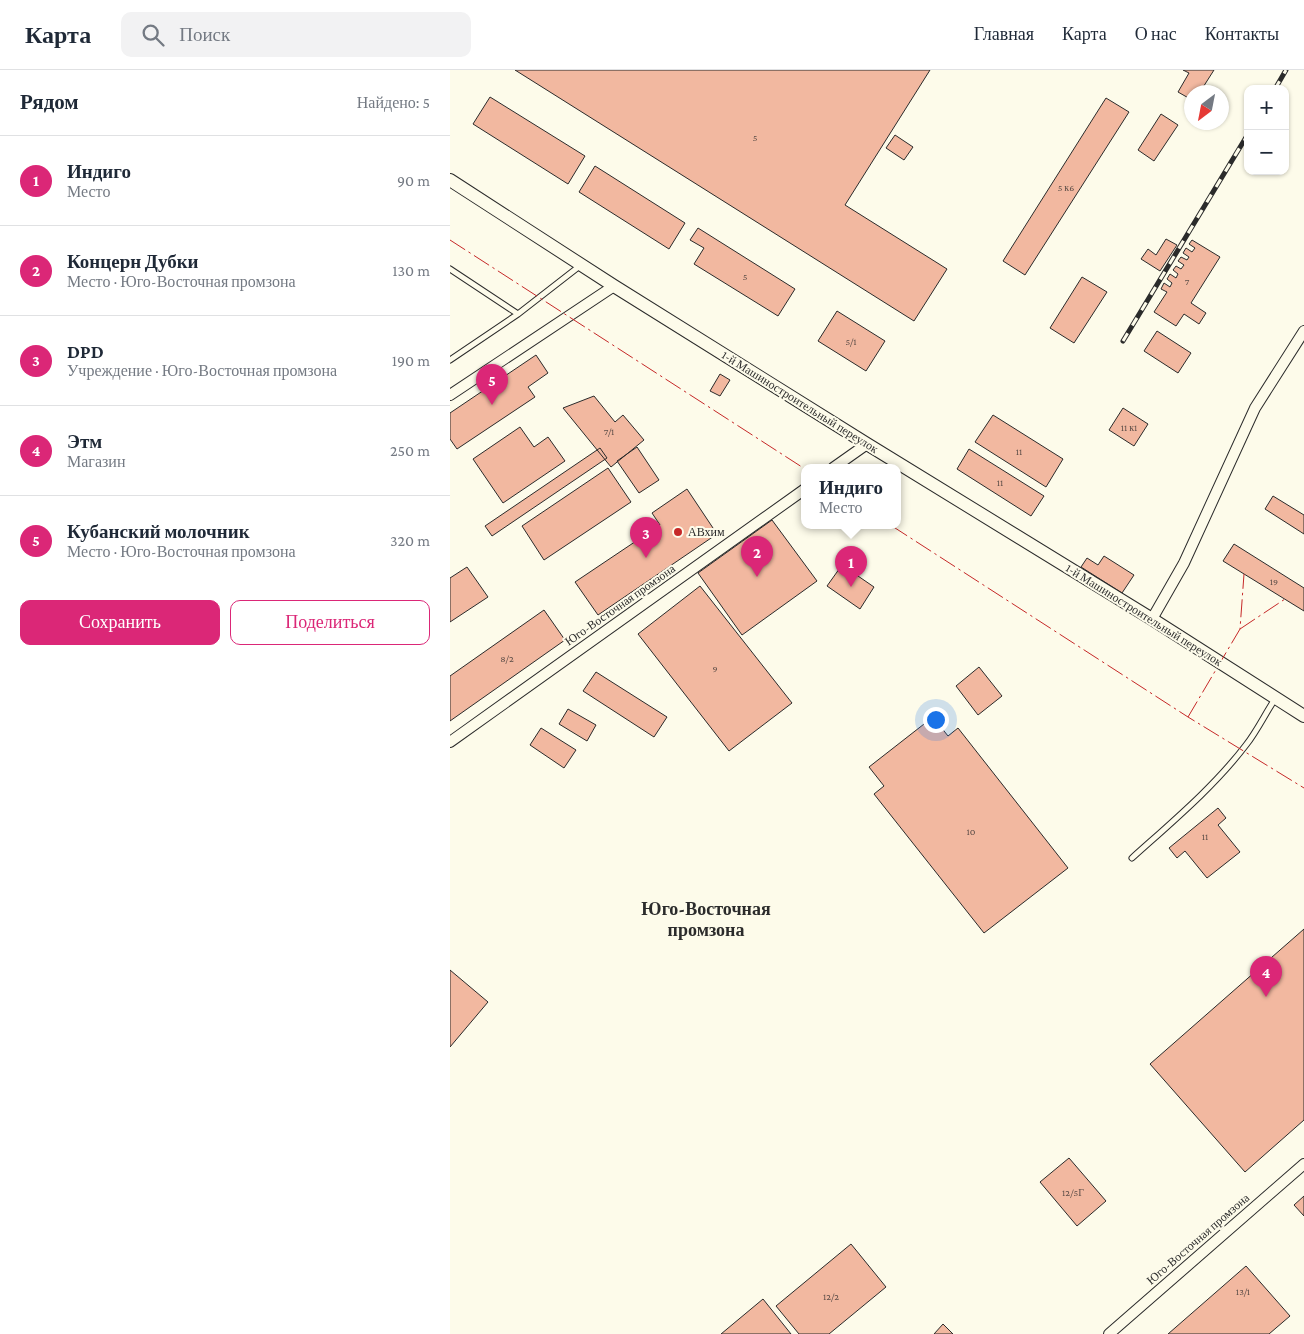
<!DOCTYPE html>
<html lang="ru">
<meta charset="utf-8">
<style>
body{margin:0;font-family:"Crimson Pro",serif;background:#f2f2f3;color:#1f2937}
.controls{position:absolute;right:15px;top:15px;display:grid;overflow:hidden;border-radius:10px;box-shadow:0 1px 4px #0004}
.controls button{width:45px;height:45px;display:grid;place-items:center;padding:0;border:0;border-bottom:1px solid #e0e1e3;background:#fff;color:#1f2937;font:25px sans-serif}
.compass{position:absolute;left:734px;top:15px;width:45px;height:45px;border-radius:50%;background:#fff;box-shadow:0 1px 4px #0004;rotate:212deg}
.you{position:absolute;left:485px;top:649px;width:18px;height:18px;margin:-12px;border:4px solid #fff;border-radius:50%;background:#1a73e8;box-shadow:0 0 0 8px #1a73e833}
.badge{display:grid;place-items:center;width:32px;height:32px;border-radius:50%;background:#db2777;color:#fff;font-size:16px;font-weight:700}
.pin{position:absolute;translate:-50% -41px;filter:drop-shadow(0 1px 2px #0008)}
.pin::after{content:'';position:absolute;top:26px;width:18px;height:15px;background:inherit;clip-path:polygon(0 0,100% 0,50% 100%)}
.popup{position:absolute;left:351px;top:394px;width:100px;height:65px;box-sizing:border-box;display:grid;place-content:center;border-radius:10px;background:#fff;filter:drop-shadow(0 1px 4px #0005);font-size:16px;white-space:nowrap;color:#747a83}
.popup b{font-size:19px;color:#1f2937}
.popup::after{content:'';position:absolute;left:50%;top:100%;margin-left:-10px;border:10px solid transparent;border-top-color:#fff}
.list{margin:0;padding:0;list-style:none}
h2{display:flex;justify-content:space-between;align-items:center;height:65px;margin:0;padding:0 20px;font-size:21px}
h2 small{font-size:16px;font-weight:400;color:#747a83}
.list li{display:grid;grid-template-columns:32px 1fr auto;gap:15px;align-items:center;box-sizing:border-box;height:90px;padding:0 20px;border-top:1px solid #e0e1e3}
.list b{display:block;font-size:19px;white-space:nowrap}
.list p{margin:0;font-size:16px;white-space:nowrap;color:#747a83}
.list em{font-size:16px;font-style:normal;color:#747a83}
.actions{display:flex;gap:10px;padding:15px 20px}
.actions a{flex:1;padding:11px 0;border:1px solid #db2777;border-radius:10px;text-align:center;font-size:18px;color:#db2777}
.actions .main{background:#db2777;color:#fff}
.icon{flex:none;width:28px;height:28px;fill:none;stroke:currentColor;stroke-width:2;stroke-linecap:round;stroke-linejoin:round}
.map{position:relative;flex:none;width:854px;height:1264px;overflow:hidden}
header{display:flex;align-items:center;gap:30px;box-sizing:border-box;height:70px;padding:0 25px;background:#fff;border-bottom:1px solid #e0e1e3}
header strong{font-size:24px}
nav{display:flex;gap:28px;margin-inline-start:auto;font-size:18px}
.search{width:350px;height:45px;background:#f2f2f3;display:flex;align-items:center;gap:12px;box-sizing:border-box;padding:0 18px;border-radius:10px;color:#747a83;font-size:19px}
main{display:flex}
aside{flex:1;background:#fff}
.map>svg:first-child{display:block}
.building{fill:#f2b8a0;stroke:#2b2b2b}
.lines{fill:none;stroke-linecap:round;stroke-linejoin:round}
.service-casing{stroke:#2b2b2b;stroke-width:7}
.minor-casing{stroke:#2b2b2b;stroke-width:12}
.tertiary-casing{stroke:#2b2b2b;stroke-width:14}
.service{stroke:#fdfbea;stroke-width:5}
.minor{stroke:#fdfbea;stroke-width:10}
.tertiary{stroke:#fdfbea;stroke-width:12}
.rail-casing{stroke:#2b2b2b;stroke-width:5}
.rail{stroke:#fdfbea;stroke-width:3;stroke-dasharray:9;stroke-linecap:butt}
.power{stroke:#c62828;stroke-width:1;stroke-dasharray:18 4 2.5 4;stroke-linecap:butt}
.poi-dot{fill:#c62828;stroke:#fdfbea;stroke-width:2}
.labels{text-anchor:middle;stroke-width:4;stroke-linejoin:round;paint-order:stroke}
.number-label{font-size:10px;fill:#5d4e48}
.street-label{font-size:12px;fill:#2b2b2b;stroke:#fdfbea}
.poi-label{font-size:12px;fill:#2b2b2b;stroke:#fdfbea;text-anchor:start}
.district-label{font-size:18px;font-weight:bold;fill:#2b2b2b;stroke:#fdfbea}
</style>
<header>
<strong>Карта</strong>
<div class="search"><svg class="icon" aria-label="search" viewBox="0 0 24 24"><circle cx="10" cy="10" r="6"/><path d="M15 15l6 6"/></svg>Поиск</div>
<nav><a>Главная</a><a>Карта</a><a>О нас</a><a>Контакты</a></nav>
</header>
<main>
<aside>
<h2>Рядом<small>Найдено: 5</small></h2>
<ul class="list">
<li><span class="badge">1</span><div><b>Индиго</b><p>Место</p></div><em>90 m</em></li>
<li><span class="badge">2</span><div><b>Концерн Дубки</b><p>Место · Юго-Восточная промзона</p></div><em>130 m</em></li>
<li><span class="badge">3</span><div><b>DPD</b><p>Учреждение · Юго-Восточная промзона</p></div><em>190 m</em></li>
<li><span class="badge">4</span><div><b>Этм</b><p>Магазин</p></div><em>250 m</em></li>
<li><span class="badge">5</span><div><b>Кубанский молочник</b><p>Место · Юго-Восточная промзона</p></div><em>320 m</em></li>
</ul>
<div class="actions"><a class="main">Сохранить</a><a>Поделиться</a></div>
</aside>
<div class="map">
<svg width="854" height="1264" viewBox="0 0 854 1264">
<rect width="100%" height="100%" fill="#fdfbea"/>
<path class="building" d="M65,0h415l-85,135 102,64 -33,52z
M733,0h31l-14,22h-8v8l-14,-8 11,-19z
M40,27l95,59 -17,28 -95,-60z
M656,28l23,14 -104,163 -22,-14z
M711,44l17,11 -24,36 -16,-11z
M445,65l18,12 -9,13 -18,-12z
M145,96l90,57 -16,26 -90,-57z
M248,158l97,61 -17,27 -84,-52 10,-16 -14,-8z
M716,169l11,6 -17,26 -19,-12 7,-10 8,6z
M742,170l28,17 -29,46 15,10 -7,11 -15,-10 -8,12 -22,-14 13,-20 -6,-3 3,-6 6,4 2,-4 -5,-4 3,-5 6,4 2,-4 -5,-4 3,-4 5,3 3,-4 -6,-4 3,-4 6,3 2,-3 -6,-4 3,-5 6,4 3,-4 -6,-4z
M632,207l25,15 -33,51 -24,-15z
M387,241l48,30 -19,30 -48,-30z
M707,261l34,22 -13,20 -34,-22z
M86,285l12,18 -20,14 7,10 -78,52 -7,-10v-26z
M270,304l10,6 -10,16 -10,-5z
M144,326l21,26 8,-7 21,25 -33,27 -48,-59z
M673,338l25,16 -14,22 -25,-16z
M543,345l70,44 -17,28 -71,-45z
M70,357l14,20 14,-10 17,24 -62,42 -30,-44z
M187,377l22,33 -20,13 -22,-32z
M150,378l7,10 -115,78 -7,-10z
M519,379l75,47 -13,20 -74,-47z
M158,398l23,34 -87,58 -22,-34z
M237,419l30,45 -119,81 -23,-33 85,-57 -8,-12z
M823,426l31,19v19l-39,-25z
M322,450l45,61 -75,54 -44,-62z
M784,474l70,44v23l-81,-50z
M654,486l30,19 -12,18 -41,-26 6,-9 11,7z
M392,495l32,22 -14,22 -33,-23z
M17,497l21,30 -38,25v-44z
M250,516l92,117 -63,48 -91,-117z
M94,540l21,30 -115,81v-45z
M529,597l23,29 -24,19 -22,-29z
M146,602l71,45 -13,20 -71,-46z
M118,639l28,16 -9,16 -28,-17z
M483,647l15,19 10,-8 110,140 -84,65 -110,-139 10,-8 -15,-19z
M91,658l35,22 -12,18 -34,-23z
M768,738l8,10 -8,7 22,27 -33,26 -22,-27 -8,7 -8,-10z
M854,859v191l-59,52 -95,-108z
M0,900l38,32 -38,45z
M619,1088l37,43 -29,25 -37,-44z
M854,1126v20l-10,-11z
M401,1174l35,43 -57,47h-30l-23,-28z
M796,1196l44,50 -21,18h-101z
M313,1229l28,35h-70z
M493,1254l10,10h-19z"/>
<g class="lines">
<defs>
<path id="service" d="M0,199l68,45 63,-49
M0,290l68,-46
M682,788c40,-36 82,-71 114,-113 11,-14 19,-31 29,-46"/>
<path id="minor" d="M0,325l164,-109
M383,398l34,-24
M702,549l32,-56 71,-155 49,-77
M0,672l355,-253
M659,1264l195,-170"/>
<path id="tertiary" d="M0,110l164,106 253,158 285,175 152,97"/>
</defs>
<use href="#service" class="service-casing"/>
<use href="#minor" class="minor-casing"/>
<use href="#tertiary" class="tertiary-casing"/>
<use href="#service" class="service"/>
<use href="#minor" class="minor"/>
<use href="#tertiary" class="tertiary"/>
<defs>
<path id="rail" d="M825,19l11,-19
M673,271l125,-207"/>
</defs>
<use href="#rail" class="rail-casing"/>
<use href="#rail" class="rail"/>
<path class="power" d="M0,170l355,229
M442,456l296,191 116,71
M790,559l45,-30
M738,647l52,-88 4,-55"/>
</g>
<circle class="poi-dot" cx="228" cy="462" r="5"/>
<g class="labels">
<g class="number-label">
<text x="305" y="71">5</text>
<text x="616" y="121">5 к6</text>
<text x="295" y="210">5</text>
<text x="737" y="215">7</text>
<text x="401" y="275">5/1</text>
<text x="679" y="361">11 к1</text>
<text x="159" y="365">7/1</text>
<text x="569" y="385">11</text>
<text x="550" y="416">11</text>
<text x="824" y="515">19</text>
<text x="57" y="592">8/2</text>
<text x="265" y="602">9</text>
<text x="521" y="765">10</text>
<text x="755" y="770">11</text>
<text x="623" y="1126">12/5Г</text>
<text x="793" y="1225">13/1</text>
<text x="381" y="1230">12/2</text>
</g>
<g class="street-label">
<text transform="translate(350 332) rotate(32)" y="4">1-й Машиностроительный переулок</text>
<text transform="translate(170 535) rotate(-35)" y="4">Юго-Восточная промзона</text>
<text transform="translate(694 545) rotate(32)" y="4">1-й Машиностроительный переулок</text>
<text transform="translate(748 1169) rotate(-41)" y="4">Юго-Восточная промзона</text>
</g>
<g class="poi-label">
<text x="238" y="466">АВхим</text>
</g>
<g class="district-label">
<text x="256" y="845">Юго-Восточная<tspan x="256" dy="21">промзона</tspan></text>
</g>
</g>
</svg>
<div class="controls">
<button>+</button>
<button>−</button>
</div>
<svg class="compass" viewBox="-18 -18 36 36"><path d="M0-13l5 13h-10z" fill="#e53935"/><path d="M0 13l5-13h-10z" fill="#747a83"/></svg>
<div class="you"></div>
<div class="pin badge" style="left:401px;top:517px">1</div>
<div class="popup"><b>Индиго</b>Место</div>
<div class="pin badge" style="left:307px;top:507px">2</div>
<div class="pin badge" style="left:196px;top:488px">3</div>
<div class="pin badge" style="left:816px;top:927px">4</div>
<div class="pin badge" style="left:42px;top:335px">5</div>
</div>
</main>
